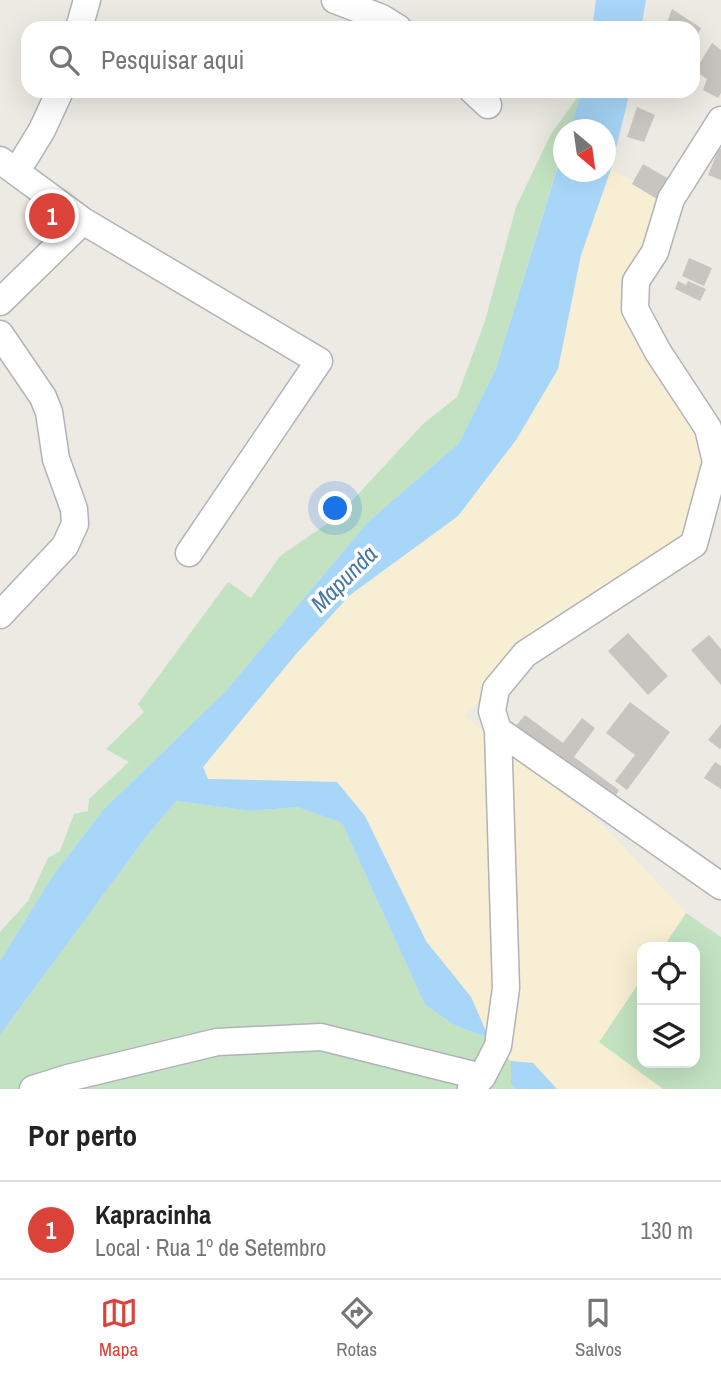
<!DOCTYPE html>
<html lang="pt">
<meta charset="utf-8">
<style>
body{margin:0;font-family:"Archivo Narrow",sans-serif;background:#f2f2f2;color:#222}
.controls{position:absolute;right:21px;bottom:21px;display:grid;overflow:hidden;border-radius:14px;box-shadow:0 7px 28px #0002}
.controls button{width:63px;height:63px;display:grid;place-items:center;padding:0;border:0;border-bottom:2px solid #e0e0e0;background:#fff;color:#222;font:35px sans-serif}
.compass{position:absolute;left:553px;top:119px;width:63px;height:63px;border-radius:50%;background:#fff;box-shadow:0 7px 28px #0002;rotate:151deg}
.you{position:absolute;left:336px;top:509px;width:24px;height:24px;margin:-18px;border:5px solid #fff;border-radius:50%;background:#1a73e8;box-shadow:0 0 0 10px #1a73e833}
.badge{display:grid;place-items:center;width:46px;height:46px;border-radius:50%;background:#db433a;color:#fff;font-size:23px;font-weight:700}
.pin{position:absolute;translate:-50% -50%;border:4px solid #fff;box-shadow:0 2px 7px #0006}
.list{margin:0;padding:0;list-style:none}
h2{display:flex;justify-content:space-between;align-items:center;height:91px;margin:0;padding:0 28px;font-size:30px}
h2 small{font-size:23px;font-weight:400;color:#767676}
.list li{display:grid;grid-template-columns:46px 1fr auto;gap:21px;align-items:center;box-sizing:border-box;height:98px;padding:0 28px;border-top:2px solid #e0e0e0}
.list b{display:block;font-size:26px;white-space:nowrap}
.list p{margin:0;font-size:23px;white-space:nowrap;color:#767676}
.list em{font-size:23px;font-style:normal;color:#767676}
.icon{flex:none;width:38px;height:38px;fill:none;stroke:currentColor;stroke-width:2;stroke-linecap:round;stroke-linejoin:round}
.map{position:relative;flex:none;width:721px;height:1089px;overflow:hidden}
.search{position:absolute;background:#fff;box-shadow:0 7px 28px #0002;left:21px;right:21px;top:21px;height:77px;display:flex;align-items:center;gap:18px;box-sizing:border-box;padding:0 24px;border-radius:21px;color:#767676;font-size:26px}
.sheet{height:189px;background:#fff}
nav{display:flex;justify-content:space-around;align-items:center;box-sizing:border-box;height:98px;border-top:2px solid #e0e0e0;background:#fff;font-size:19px;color:#767676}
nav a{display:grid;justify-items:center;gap:4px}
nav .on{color:#db433a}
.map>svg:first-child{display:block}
.green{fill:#c2e2c1}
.sand{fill:#f7eed3}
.water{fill:#a7d6f8}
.building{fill:#c8c5c0}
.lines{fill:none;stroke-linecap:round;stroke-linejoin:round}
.minor-casing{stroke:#b0b3b7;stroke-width:29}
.minor{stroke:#fff;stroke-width:26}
.labels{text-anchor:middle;stroke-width:7;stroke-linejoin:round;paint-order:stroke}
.water-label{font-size:24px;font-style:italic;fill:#4678a8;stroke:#fff}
</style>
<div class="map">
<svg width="721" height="1089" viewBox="0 0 721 1089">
<rect width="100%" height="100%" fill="#eceae3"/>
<path class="green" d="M582,91l-12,38 -6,1 -1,19 -67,219 -37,75 -91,79 -143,170 -121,117 -50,65 -54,87v-29l28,-31 20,-43 12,-7 14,-37 14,-3 1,-12 40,-37 -23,-13 38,-37 -6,-8 90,-122 23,16 29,-42 57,-39 86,-93 34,-27 28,-76 31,-114 35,-73z
M176,801l75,10 46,-4 45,16 83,182 31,21 33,12 22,23v23l5,5h-516v-54l146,-198z
M686,913l35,24v152h-68l-59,-40 48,-71v85h53v-116h-32z"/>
<path class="sand" d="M611,169l60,30 -36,109 73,120 -14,116 -169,110 -60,62 139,110 82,87 -23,34h-21v31l-43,64 64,47h-106l-24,-26 -22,-2 -22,-23 -18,-41 -45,-56 -61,-125 -28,-34 -129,-3 -5,-12 93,-113 54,-59 108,-79 58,-76 42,-71 23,-114z"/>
<path class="water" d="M596,0h50l-5,28h-49z
M582,91h48l-19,78 -30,86 -23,114 -42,71 -58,76 -108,79 -54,59 -93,113 5,12 129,3 28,34 61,125 45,56 18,41 -33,-12 -31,-21 -83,-182 -45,-16 -46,4 -75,-10 -30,36 -146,198v-74l54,-87 50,-65 121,-117 143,-170 91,-79 37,-75 67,-218 1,22h42v-42l-36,-1z
M511,1061l22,2 24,26h-41l-5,-5z"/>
<path class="building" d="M672,9l29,19 -8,16v-16h-28z
M712,43l9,7v43l-3,5 -15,-8 4,-11 -12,-8z
M637,107l18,8 -11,27 -17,-5z
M719,148l2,1v31l-13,-5z
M643,164l26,15 -12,20 -25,-15z
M689,258l23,10 -8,18 -22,-10z
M678,281l8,4 2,-4 18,8 -6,12 -25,-12z
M628,633l40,43 -20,19 -40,-44z
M709,635l12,14v36l-30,-35z
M630,702l40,30 -43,58 -12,-9 20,-26 -29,-22z
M525,715l38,28 19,-25 13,10 -21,29 45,33 -7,11 -98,-73z
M721,724v24l-1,1 -12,-9z
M715,762l6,4v23l-17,-11z"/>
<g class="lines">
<defs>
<path id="minor" d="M335,0l47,18 16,10
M79,28l8,-28
M473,91l15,14
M721,120l-50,79 -16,53 -19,29 -1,28 23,43 50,76 8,34 -22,82 -169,110 -29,35 -4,22 6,19 223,156
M0,160l83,61 236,140 -130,192
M17,171l25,-41 18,-39
M0,302l83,-81
M0,334l43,63 6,15 7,47 18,50 1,15 -10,22 -65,69
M471,1088l11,-11 16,-31 8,-58 -8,-258
M33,1089l35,-11 149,-36 104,-5 161,40"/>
</defs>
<use href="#minor" class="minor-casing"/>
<use href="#minor" class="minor"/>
</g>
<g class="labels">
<g class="water-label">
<text transform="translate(344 579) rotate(-45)" y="8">Mapunda</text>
</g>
</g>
</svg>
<div class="controls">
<button><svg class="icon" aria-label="locate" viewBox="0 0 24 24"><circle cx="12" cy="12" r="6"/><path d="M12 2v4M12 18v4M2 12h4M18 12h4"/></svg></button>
<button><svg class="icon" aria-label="layers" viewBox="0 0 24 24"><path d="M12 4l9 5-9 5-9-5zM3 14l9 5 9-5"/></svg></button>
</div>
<svg class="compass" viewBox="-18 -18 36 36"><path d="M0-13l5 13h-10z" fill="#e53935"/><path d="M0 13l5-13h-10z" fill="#767676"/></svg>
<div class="you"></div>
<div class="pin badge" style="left:52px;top:216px">1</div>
<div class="search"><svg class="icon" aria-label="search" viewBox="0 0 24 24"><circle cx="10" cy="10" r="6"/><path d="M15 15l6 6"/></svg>Pesquisar aqui</div>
</div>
<section class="sheet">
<h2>Por perto<small></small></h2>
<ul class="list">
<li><span class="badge">1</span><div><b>Kapracinha</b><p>Local · Rua 1º de Setembro</p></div><em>130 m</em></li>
</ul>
</section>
<nav>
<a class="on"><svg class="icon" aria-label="map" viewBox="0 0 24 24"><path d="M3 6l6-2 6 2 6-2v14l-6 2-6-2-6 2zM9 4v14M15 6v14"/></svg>Mapa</a>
<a><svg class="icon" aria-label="directions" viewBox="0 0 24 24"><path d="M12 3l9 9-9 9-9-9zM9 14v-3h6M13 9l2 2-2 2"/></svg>Rotas</a>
<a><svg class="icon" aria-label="saved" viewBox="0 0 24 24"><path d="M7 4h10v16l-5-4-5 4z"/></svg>Salvos</a>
</nav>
